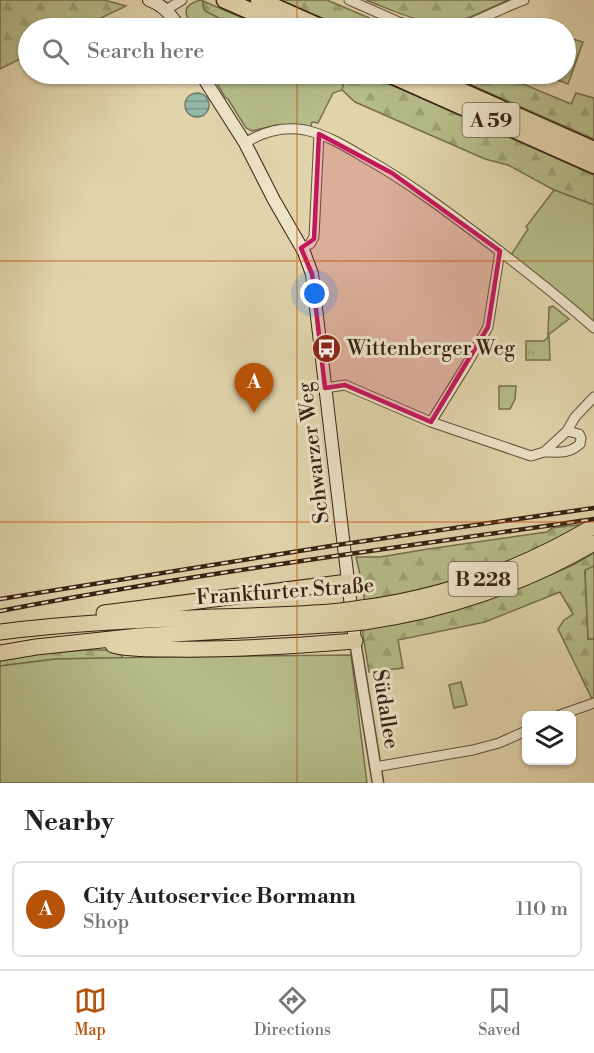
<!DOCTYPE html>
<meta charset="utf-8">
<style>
body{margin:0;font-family:"Libre Bodoni",serif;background:#f2f2f2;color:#222}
.controls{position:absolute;right:18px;bottom:18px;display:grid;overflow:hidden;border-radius:9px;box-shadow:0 2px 4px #0004}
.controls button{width:54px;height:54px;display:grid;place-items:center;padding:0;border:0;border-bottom:2px solid #e0e0e0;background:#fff;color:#222;font:30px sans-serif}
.you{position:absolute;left:315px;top:294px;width:21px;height:21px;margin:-15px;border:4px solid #fff;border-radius:50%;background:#1a73e8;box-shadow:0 0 0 9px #1a73e833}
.badge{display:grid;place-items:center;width:39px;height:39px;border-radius:50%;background:#b45309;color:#fff;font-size:20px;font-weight:700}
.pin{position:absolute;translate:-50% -50px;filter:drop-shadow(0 2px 3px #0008)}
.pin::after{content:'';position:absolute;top:32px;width:21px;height:18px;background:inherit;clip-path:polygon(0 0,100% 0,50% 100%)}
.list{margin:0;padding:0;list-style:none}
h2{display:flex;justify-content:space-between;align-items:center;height:78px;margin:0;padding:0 24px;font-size:26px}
h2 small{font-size:20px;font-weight:400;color:#767676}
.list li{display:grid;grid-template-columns:39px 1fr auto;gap:18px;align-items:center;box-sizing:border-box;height:96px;margin:0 12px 12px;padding:0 12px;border:2px solid #e0e0e0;border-radius:9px}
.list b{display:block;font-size:22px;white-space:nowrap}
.list p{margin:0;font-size:20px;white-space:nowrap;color:#767676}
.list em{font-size:20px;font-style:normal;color:#767676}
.icon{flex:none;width:33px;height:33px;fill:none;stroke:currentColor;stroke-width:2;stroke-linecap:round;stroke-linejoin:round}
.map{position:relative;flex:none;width:594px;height:783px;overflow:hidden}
.search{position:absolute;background:#fff;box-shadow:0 2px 4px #0004;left:18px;right:18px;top:18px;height:66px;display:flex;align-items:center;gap:15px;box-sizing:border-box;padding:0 21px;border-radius:33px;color:#767676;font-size:22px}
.sheet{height:186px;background:#fff}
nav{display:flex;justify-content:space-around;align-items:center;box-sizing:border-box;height:84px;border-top:2px solid #e0e0e0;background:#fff;font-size:16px;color:#767676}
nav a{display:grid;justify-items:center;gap:3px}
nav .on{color:#b45309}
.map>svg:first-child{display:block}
.grass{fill:url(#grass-tufts);stroke:#766e4d;stroke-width:1.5}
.forest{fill:url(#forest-firs);stroke:#766e4d;stroke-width:1.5}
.park{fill:#b4bc88;stroke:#766e4d;stroke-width:1.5}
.water{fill:url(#water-rules);stroke:#6f7c6d;stroke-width:1.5}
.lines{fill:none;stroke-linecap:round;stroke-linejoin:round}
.minor-casing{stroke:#624e38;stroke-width:11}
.tertiary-casing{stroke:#624e38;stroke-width:13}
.secondary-casing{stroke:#372112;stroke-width:14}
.trunk-casing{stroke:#372112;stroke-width:17}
.motorway-casing{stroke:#372112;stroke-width:19}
.minor{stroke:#ece3c8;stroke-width:9}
.tertiary{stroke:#ece3c8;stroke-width:10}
.secondary{stroke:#ece3c8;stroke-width:12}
.trunk{stroke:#e1d4ab;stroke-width:15}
.motorway{stroke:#e1d4ab;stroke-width:16}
.rail-casing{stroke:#372112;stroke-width:4.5}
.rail{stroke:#ece3c8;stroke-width:2;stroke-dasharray:7;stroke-linecap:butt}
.trunk-bridge-casing{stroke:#372112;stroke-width:17;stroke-linecap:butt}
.trunk-bridge{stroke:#e1d4ab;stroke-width:15}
.marked{fill:#c2185b;fill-opacity:0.2;stroke:#c2185b;stroke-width:4.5;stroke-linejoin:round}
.grid{fill:none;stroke:#c54e0d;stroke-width:1.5;stroke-opacity:0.55}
.labels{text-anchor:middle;stroke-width:6;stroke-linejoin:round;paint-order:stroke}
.shield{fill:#ece3c8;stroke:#6d5b49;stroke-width:1.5}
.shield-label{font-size:20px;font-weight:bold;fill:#372112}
.poi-label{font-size:21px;fill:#372112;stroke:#ece3c8;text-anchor:start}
.street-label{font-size:21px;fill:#372112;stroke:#ece3c8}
</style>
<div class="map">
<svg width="594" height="783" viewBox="0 0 594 783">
<defs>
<pattern id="grass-tufts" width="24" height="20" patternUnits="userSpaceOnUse" patternTransform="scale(1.5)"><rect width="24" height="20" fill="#b4bc88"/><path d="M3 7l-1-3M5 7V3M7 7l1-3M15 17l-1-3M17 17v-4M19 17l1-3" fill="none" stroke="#9ba174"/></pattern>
<pattern id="forest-firs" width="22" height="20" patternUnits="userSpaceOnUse" patternTransform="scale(1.5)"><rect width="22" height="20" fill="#b4bc88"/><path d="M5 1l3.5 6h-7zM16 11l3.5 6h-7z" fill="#9ba174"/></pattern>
<pattern id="water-rules" width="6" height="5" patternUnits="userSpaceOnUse" patternTransform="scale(1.5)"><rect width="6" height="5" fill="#94b8a9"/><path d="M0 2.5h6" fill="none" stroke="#7a9588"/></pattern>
</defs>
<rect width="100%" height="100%" fill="#e1d4ab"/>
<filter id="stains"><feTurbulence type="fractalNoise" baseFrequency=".00333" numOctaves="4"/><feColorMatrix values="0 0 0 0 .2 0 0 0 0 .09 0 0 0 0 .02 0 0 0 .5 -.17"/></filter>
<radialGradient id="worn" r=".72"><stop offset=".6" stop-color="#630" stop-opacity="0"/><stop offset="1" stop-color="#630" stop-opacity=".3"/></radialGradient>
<path class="grass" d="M553,306l16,13 -21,16 1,-28z
M549,336l1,24h-24v-19h18z"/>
<path class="forest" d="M0,0h104l22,6 -46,22h-52v27l-28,14z
M280,0h47l66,28h-48z
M366,0h143c-13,5 -26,12 -39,17 -39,14 -68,-3 -104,-17z
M203,1l63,27h-28l-33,-17 -2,-5z
M327,74h40l227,101v30l-40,-15 -46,-25 -23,-6 -130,-57 -13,-12 1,-9z
M446,74h53l72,30 5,-11 18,5v41z
M587,524l-53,29 -105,37 -65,11v-9l-8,-35h24l48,-8 119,-17 5,-4z
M594,553v13l-9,5 3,68h6v59l-2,1 -34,-70 6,-9 9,-6 -13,-22 -75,30 -87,18 5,28 -34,4 -7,-44 165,-43 46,-20z
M89,650h29l5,8 -67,1 -56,7v-8l33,-5z"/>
<path class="park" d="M200,0l3,1v5l2,5 33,17h-47c-6,-16 -10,-22 9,-28z
M566,37l17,5 -15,42 -26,-10h24z
M212,74h115l17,7 -2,9 -9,3 -15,30 -6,-1 -2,7 -25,-4h-9l-24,6 -6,-3 -18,-29 -3,-2z
M554,190l40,15v117l-25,-21 -58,-46 17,-26 -2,-2z
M499,386h17l-1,13 -5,10h-11z
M594,566v73h-6l-3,-69z
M351,655l16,128h-367v-117l56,-7 102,-2z
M461,682l6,23 -13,3 -5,-23z"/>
<path class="water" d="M185 105a12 12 0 1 1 24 0a12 12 0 1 1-24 0Z"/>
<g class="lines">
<defs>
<path id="minor" d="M349,0l50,22 21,6
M166,10l16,-10
M457,28c23,-7 44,-20 67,-28
M245,143c19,-12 38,-17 60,-13 23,5 43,18 62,29 39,22 74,48 110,75 40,30 80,61 117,94
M301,248l9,-4 4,-7 5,-103
M325,388l20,-3 86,37 100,34 13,-4 23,-21 8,-14 19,-20
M431,422l36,-58 21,-37 12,-76
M544,452c15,0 25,2 36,-8l1,-6 -2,-4 -12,-3
M557,716l37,-13
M375,767l98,-17 26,-7 27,-12"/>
<path id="tertiary" d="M355,641l23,142"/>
<path id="secondary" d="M149,0c14,5 23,15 30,28
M201,74l44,69 29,57 30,52 8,22 43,367"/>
<path id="trunk" d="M362,608c83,-11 160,-39 232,-82
M104,613l244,-31
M364,622c80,-11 160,-38 230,-79
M0,632c71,-9 142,-12 214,-15 42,-1 85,-2 127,-6
M113,645c15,5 43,4 59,4 62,1 122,-3 183,-8
M0,653l36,-6 103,-11 204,-12"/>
<path id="motorway" d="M225,0l64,28
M259,0l63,28
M389,74l205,91
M423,74l171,76"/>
</defs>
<use href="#minor" class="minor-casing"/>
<use href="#tertiary" class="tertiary-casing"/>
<use href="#secondary" class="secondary-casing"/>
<use href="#trunk" class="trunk-casing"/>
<use href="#motorway" class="motorway-casing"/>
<use href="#minor" class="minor"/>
<use href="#tertiary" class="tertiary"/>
<use href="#secondary" class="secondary"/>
<use href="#trunk" class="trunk"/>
<use href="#motorway" class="motorway"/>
<defs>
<path id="rail" d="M0,599l337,-54 257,-37
M0,611c197,-38 396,-63 594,-92"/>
</defs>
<use href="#rail" class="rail-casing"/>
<use href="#rail" class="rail"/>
<defs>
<path id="trunk-bridge" d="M341,611l21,-3
M343,624l21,-2"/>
</defs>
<use href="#trunk-bridge" class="trunk-bridge-casing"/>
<use href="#trunk-bridge" class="trunk-bridge"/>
</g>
<path class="marked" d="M319,134l73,39 108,78 -12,76 -57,95 -86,-37 -20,3 -13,-114 -11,-26 13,-9z"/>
<path class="grid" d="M297,0v28M297,74v709M0,261h594M0,522h594"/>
<defs>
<symbol id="bus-disc" viewBox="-11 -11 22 22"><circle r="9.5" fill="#8f2418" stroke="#ece3c8"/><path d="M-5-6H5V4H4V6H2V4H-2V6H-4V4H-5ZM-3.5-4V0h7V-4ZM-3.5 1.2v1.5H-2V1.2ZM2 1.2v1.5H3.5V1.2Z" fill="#fff"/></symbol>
</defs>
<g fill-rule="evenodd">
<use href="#bus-disc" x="310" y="332" width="33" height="33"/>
</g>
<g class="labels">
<g class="shield">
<rect x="462.5" y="103" width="57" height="34" rx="4.5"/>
<rect x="448.5" y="562" width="69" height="34" rx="4.5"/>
</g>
<g class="shield-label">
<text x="491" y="127">A 59</text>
<text x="483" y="586">B 228</text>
</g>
<g class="poi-label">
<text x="347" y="355">Wittenberger Weg</text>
</g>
<g class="street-label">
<text transform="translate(313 453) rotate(-97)" y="7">Schwarzer Weg</text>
<text transform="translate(285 591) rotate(-4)" y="7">Frankfurter Straße</text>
<text transform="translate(386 709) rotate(81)" y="7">Südallee</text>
</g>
</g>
<rect width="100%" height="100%" filter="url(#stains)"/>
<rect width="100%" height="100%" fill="url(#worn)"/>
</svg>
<div class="controls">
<button><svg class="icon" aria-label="layers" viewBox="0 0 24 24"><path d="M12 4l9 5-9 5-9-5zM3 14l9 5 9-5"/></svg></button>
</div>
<div class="you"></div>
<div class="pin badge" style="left:254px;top:413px">A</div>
<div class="search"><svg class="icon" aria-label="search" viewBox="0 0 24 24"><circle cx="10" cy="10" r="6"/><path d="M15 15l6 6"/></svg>Search here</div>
</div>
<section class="sheet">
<h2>Nearby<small></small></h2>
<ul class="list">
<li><span class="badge">A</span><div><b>City Autoservice Bormann</b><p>Shop</p></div><em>110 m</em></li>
</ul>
</section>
<nav>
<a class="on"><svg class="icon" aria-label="map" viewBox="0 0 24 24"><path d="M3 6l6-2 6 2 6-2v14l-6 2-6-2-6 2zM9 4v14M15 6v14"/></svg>Map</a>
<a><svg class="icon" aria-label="directions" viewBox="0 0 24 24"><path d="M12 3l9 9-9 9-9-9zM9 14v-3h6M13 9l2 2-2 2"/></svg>Directions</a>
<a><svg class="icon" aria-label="saved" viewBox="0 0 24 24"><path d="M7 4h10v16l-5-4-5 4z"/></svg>Saved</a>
</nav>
